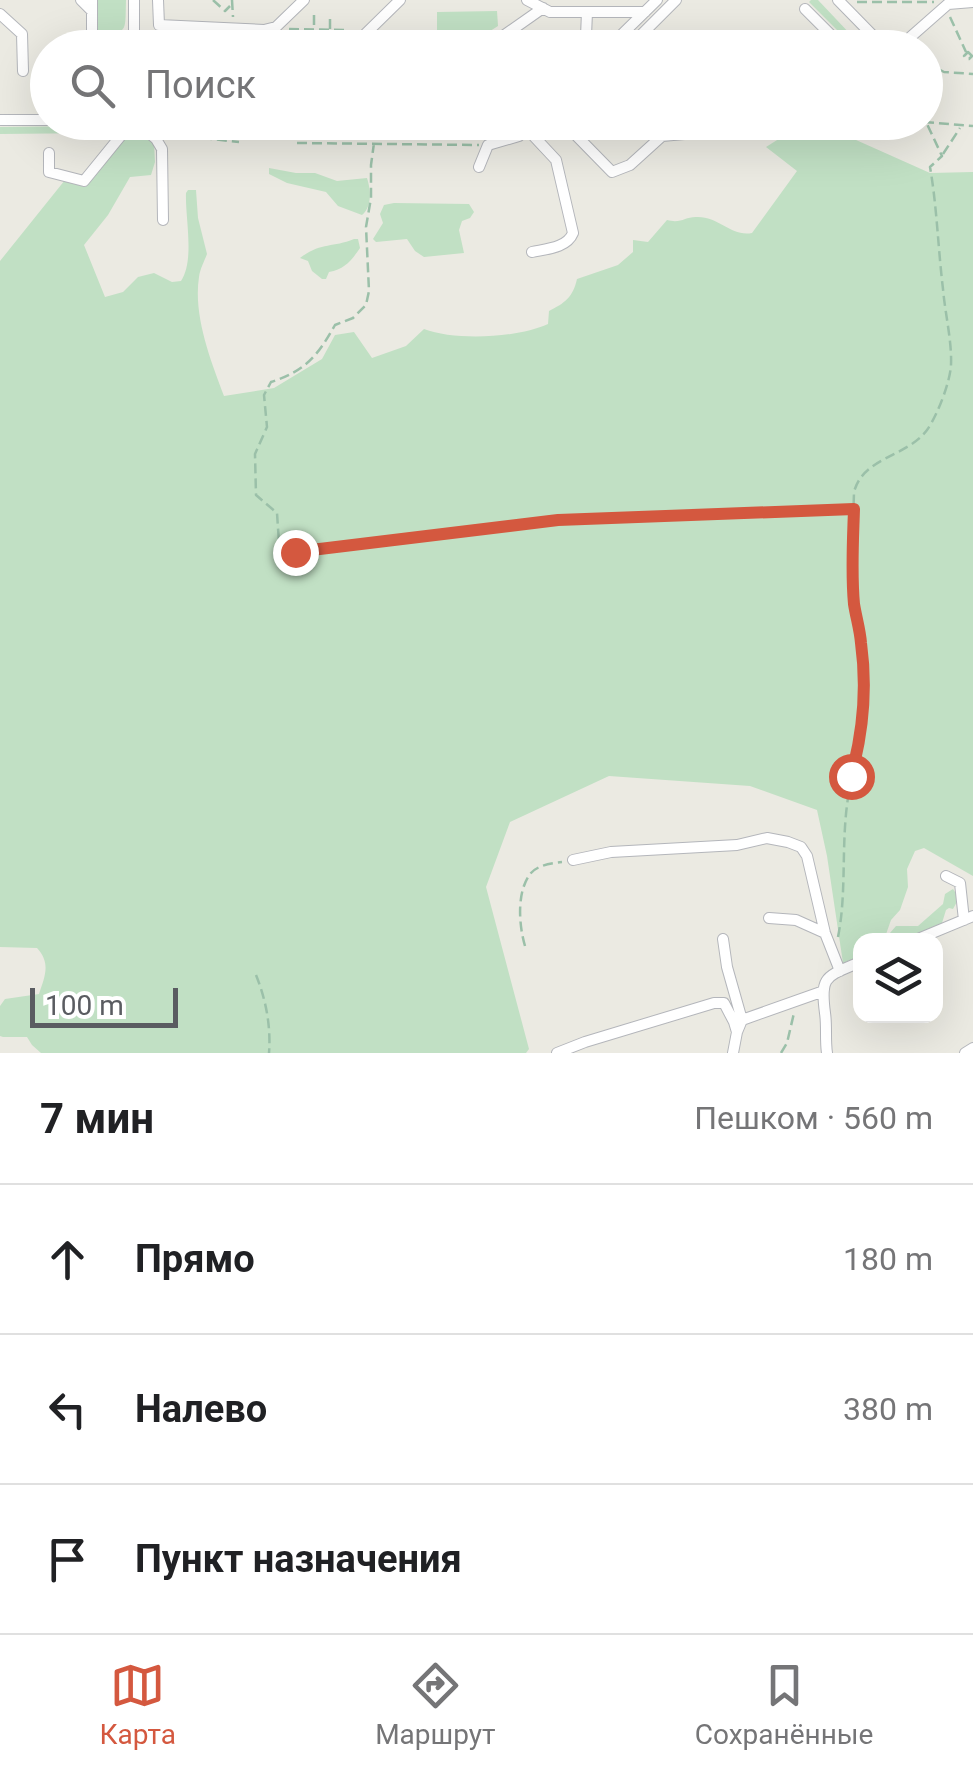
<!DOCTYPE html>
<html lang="ru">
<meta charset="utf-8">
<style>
body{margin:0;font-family:Roboto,sans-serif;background:#f2f2f2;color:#202124}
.controls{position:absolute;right:30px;bottom:30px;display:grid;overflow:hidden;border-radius:20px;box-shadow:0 10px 40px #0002}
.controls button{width:90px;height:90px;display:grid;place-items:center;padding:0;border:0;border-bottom:2px solid #e0e0e0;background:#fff;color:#202124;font:50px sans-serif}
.scale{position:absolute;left:30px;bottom:25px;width:148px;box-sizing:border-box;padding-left:10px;border:5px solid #5a5c61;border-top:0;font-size:28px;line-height:35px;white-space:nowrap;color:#5a5c61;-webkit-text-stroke:8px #fff;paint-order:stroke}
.stop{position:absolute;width:30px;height:30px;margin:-22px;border:8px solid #d4583f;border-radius:50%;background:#fff}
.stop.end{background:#d4583f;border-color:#fff;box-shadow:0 2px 10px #0008}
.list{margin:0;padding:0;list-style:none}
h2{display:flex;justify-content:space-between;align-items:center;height:130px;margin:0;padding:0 40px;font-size:42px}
h2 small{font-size:32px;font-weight:400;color:#757577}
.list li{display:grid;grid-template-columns:65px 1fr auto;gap:30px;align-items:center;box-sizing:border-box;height:150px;padding:0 40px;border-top:2px solid #e0e0e0}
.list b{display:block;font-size:38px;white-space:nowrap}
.list em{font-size:32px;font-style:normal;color:#757577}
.icon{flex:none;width:55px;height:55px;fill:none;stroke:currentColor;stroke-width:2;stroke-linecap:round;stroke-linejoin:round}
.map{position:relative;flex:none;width:973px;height:1053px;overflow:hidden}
.search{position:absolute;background:#fff;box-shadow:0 10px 40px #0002;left:30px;right:30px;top:30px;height:110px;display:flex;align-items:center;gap:25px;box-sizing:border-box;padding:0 35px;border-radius:55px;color:#757577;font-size:38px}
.sheet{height:580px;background:#fff}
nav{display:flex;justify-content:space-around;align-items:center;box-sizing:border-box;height:140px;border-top:2px solid #e0e0e0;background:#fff;font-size:28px;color:#757577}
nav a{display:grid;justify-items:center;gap:5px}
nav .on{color:#d4583f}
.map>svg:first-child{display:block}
.green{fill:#c1e0c4}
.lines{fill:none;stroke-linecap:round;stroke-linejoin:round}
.minor-casing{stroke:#b4b6bb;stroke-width:12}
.path{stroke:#9bc0a9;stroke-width:2.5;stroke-dasharray:10 5;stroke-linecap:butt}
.minor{stroke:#fff;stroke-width:10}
.route{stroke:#d4583f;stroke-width:12}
</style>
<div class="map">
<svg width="973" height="1053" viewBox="0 0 973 1053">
<rect width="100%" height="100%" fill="#ebeae2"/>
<path class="green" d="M93,0h33c-1,33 3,34 -32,33z
M811,0h7l35,37 -6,3 -38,-38z
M497,11l1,15 -33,21h-28v-35z
M104,123h6l-8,10 -102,1v-7l102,-1z
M804,123h14l112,50 43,-1v704l-49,-28 -9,3 -8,18 1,18 -8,23 -9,10 -7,20 -24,1v15l-17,7 -16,-107 -10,-46 -67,-24 -141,-10 -99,46 -24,65 43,162 -3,4h-485l-9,-8 -5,-8h-24l-3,-1v-30l5,-7 34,-5c6,-18 12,-31 -2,-46l-37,-1v-686l65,-81 20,7 46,-56 14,5 9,8 1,18 -4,13 -21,2 -22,38 -24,30 21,52 18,-5 15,-15 16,-4 18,9 9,-1c14,-21 4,-63 5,-88l2,-3h8l2,28 9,36c-3,8 -7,15 -8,23 -6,39 12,84 25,119l50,-8 48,-29 13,-24 19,-3 18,26 34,-12 18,-17c31,12 94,9 124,-5l1,-13c16,-8 24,-14 28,-32l41,-14 15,-13v-12l15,2 19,-22c15,4 18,-4 31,-3 21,0 34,20 54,16l45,-62 -31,-24z
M269,168l27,5h19l22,8 30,-3c4,12 5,29 -5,37l-24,-9 -12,-14 -39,-9 -18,-9z
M394,203l75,1 5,8 -4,6 -8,3 -3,9 5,23 -40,4 -9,-6 -8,-12 -31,3 -3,-3 10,-16 -3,-9 4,-9z
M354,239h4l2,9c-9,13 -15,21 -31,24l-3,7h-4l-10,-8 -4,-10 -8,-3c21,-16 32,-10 54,-19z
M953,889l6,9 -6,11 -4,-1 -3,2 -4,13 -40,17 -8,-1 -4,-6 6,-7h22l25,-22 2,-10z"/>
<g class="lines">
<defs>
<path id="minor" d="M81,0l11,11
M92,0v48
M134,0v48
M158,0l1,25 105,5 12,-3 28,-27
M527,0l23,12h95
M838,0l47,48
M805,9l39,39
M0,14l22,20 1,37
M263,48l1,-18
M351,48l49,-48
M486,48l57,-40
M575,48l11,-12 1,-24
M608,48l49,-48
M628,48l48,-48
M860,48l12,-13
M898,48l50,-44 25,-2
M0,120h48
M136,122l20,17 6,10 1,71
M446,122c18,4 42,11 58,0
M563,122l49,50 18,-7 32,-29 103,-9 12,-5
M859,125l32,1v-4
M176,127h50l16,5h21v-10
M527,129l29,31 17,73c-6,15 -27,16 -41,19
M263,132l103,-1 4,-9
M49,153v19l35,9 48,-59
M479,167l9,-22 31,-9 14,-14
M573,860l38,-8 126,-7 30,-7 21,4 13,5 6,9 18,77 15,38
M946,876l14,7 4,37
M769,918l27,2 29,13
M723,939l4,28 15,53
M913,941l60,-25
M557,1053l28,-11 129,-39h10l10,19 3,10
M733,1053l4,-21 5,-12 79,-28
M827,1053c-2,-13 0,-27 -2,-40 -5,-38 1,-36 35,-51
M965,1053l8,-5"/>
</defs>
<use href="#minor" class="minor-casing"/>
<path class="path" d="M213,0l12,11 5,-5
M232,0l1,17
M857,2h77
M314,15v13
M950,17l16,35
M289,29l58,1
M330,29v-13
M326,31v17
M103,36h14l7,-4
M968,52l4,4 -3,3 -5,-3z
M926,63l18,9 29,2
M924,122l49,4
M167,138h17
M202,138l37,4
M297,143l182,2
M374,143l-3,22v33l-5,29 3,64 -3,14 -13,13 -18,7c-17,30 -29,46 -64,57l-7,13 3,32 -12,27 1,41 21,18 2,30 16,9 263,-32 295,-11
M943,154l17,-26
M838,937c8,-40 4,-81 8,-123 4,-41 17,-80 18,-122 0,-31 -7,-61 -10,-92 -3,-36 -1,-72 0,-108 9,-35 53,-35 73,-62 10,-14 23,-47 24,-65 1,-24 -6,-52 -8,-76 -5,-41 -6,-82 -13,-122l12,-11 -15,-32
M525,946c-6,-20 -9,-55 6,-73 7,-8 21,-10 31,-11
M256,975c10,25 15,51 13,78
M781,1053l6,-10 7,-30"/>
<use href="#minor" class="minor"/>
</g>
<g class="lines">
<path class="route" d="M295,552l263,-32 296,-11c-1,32 -3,63 0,95 2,13 6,26 7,39 6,44 2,90 -10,133"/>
</g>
</svg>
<div class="controls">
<button><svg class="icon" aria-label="layers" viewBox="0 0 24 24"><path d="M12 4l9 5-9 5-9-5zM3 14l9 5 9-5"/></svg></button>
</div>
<div class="scale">100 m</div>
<div class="stop" style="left:851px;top:776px"></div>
<div class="stop end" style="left:295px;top:552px"></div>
<div class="search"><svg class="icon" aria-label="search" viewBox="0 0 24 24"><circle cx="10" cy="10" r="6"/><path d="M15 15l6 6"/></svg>Поиск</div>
</div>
<section class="sheet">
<h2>7 мин<small>Пешком · 560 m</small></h2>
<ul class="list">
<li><svg class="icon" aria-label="ahead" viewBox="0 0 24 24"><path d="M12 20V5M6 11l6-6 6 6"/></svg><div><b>Прямо</b></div><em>180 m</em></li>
<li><svg class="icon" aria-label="left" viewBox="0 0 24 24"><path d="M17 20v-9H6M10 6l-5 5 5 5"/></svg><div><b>Налево</b></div><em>380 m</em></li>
<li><svg class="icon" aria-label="arrive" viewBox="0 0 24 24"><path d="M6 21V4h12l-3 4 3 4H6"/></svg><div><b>Пункт назначения</b></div></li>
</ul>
</section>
<nav>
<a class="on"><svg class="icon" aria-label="map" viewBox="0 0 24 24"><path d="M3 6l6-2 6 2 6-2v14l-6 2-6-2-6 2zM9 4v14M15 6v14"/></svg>Карта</a>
<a><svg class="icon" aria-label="directions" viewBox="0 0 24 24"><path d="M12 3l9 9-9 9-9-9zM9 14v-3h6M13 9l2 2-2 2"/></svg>Маршрут</a>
<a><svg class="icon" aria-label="saved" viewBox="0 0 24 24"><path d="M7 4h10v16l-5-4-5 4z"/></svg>Сохранённые</a>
</nav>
